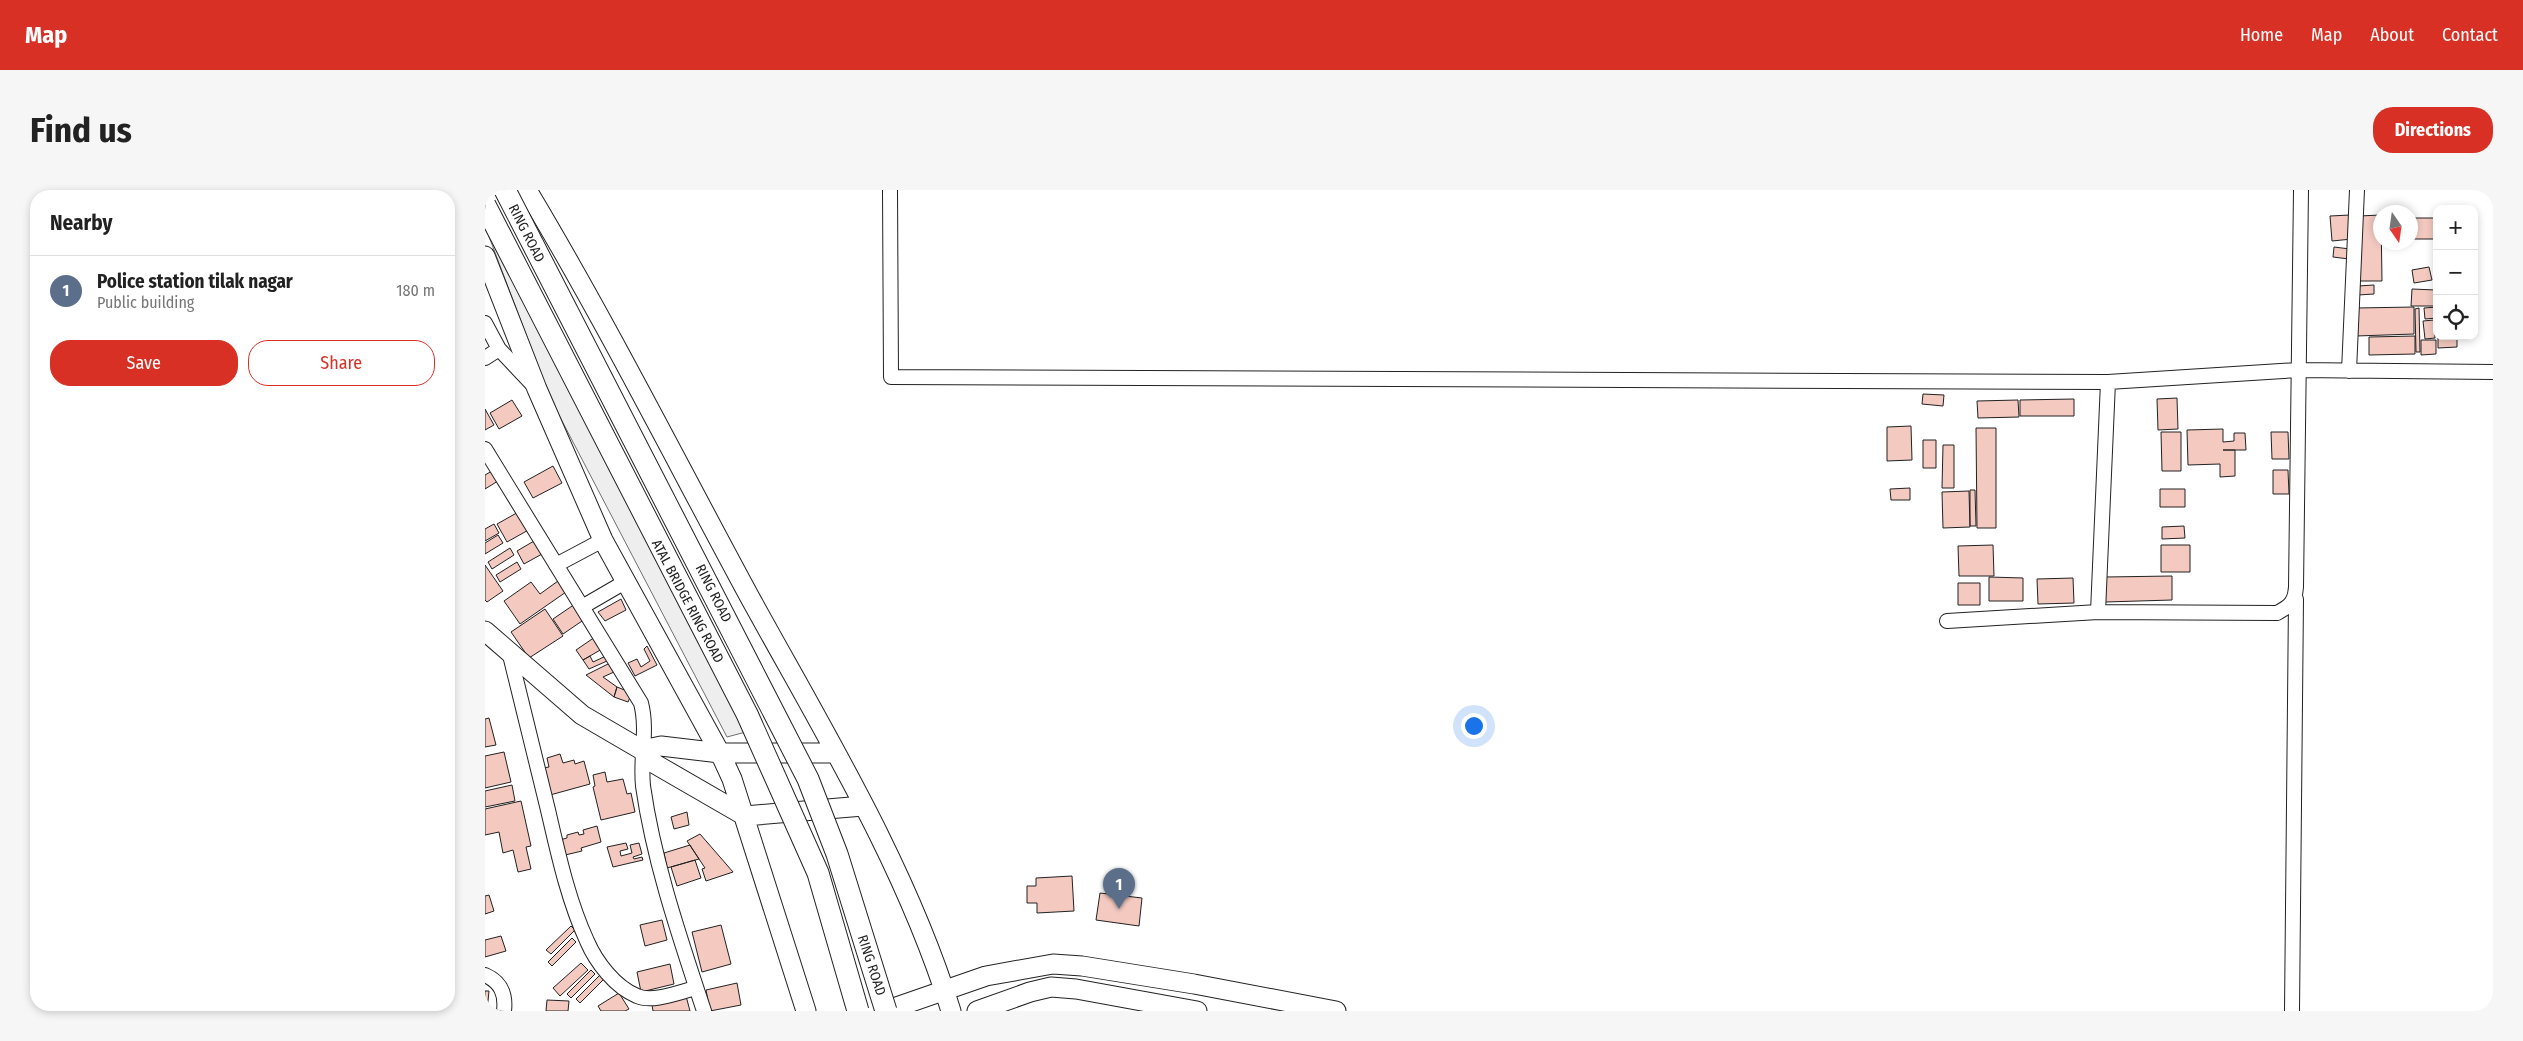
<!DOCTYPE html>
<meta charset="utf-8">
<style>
body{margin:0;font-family:"Fira Sans Condensed",sans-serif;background:#f6f6f6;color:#222}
.controls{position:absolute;right:15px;top:15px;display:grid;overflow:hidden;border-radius:10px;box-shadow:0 2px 8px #0003}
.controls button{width:45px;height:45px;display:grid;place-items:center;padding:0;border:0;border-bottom:1px solid #e0e0e0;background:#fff;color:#222;font:25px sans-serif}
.compass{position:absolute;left:1888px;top:15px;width:45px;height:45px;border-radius:50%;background:#fff;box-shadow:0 2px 8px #0003;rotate:167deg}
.you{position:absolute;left:988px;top:535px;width:18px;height:18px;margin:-12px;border:4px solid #fff;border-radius:50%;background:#1a73e8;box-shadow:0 0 0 8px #1a73e833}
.badge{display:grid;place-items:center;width:32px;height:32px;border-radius:50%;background:#d93025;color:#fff;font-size:16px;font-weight:700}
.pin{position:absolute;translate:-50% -41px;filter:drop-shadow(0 1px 2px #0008)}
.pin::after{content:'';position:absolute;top:26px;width:18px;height:15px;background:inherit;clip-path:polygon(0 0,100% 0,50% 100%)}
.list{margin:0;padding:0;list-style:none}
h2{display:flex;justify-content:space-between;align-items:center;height:65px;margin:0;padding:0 20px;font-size:21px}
h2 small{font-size:16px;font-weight:400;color:#767676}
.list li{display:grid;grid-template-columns:32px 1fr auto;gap:15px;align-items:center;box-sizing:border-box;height:70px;padding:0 20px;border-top:1px solid #e0e0e0}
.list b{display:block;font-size:19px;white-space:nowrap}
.list p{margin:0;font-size:16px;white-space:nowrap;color:#767676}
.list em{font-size:16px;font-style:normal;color:#767676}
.actions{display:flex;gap:10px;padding:15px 20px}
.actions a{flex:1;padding:11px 0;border:1px solid #d93025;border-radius:20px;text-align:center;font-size:18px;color:#d93025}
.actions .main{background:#d93025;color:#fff}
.icon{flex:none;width:28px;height:28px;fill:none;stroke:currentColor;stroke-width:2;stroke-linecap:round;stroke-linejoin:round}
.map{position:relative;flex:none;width:2008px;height:821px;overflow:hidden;border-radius:20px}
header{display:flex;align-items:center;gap:30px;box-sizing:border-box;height:70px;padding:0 25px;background:#d93025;color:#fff}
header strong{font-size:24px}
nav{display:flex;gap:28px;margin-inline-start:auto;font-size:18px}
.intro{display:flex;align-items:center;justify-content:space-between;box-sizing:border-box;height:120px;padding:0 30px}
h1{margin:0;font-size:35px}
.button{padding:12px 22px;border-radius:20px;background:#d93025;color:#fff;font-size:18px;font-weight:700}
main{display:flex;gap:30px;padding:0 30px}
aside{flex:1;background:#fff;border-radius:20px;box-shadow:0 2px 8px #0003}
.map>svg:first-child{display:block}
.green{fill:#eee;stroke:#6f6f6f}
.building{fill:#f3c9c0;stroke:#222}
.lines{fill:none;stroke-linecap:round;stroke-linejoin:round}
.street-casing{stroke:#222;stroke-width:16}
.secondary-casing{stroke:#222;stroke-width:21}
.street{stroke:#fff;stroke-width:14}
.secondary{stroke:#fff;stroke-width:19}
.primary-bridge-casing{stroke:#222;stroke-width:23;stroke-linecap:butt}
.primary-bridge{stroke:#fff;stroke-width:21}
.labels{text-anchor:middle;stroke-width:4;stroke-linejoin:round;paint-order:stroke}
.street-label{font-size:14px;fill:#222;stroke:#fff}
</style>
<header>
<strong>Map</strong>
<nav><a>Home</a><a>Map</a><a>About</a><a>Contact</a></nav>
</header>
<div class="intro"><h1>Find us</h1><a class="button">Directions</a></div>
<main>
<aside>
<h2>Nearby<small></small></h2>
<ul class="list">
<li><span class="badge" style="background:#5c6f8a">1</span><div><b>Police station tilak nagar</b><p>Public building</p></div><em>180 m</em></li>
</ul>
<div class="actions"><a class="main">Save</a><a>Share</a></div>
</aside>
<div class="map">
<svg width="2008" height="821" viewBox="0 0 2008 821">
<rect width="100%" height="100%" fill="#fff"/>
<path class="green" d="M0,36l272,503 -30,8 -177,-339z"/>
<path class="building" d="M1865,25l2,24 -20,2 -2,-25z
M1896,25l1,66h-22l-1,-65z
M1926,28h26v21h-26z
M1849,57l16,2 -1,10 -16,-2z
M1944,77l3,13 -18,3 -2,-13z
M1889,95v9l-16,1v-9z
M1927,99l24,1 -1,16h-24z
M1929,117v27l-58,2v-28z
M1952,117v11l-12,1 -1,-11z
M1934,118l1,44h-4l-1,-43z
M1949,130l1,18 -10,1 -2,-18z
M1930,146v18l-46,1v-18z
M1953,146h19v11l-19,1z
M1936,150h15v14l-15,1z
M1438,204l21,1 -1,11 -21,-2z
M1692,208l1,31 -20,1 -1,-31z
M1589,209v17h-54v-16z
M27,210l10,16 -23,13 -9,-16z
M1533,210l1,17 -41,1 -1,-17z
M0,219l9,16 -9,5z
M1426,236l1,34 -25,1v-34z
M1491,238h20v100h-19z
M1738,239v13l11,-1v-8h11l1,17h-23h12v26l-15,1v-13l-32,1 -1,-35z
M1676,242h20v39h-19z
M1786,242h17l1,27h-17z
M1438,250h13v28h-13z
M1458,255h11v43h-12z
M68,276l9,17 -29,15 -9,-16z
M1788,280h15l1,24h-16z
M7,281l6,10 -13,8v-14z
M1425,298v12h-19l-1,-11z
M1675,299h25v18h-25z
M1485,300h5l1,36h-6z
M1484,301l1,36 -27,1 -1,-36z
M37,320l10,18 -25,14 -10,-18z
M9,334l5,9 -14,8v-12z
M1699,336l1,12 -23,1v-12z
M13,345l5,8 -18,11v-11z
M49,351l8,13 -18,10 -7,-13z
M1508,355l1,31h-35l-1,-30z
M1676,355h29v27h-29z
M25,358l4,7 -22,14 -4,-7z
M32,372l4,7 -21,13 -4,-7z
M0,375l18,26 -16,11 -2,-2z
M1687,386v24l-67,2v-25z
M1504,387l34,1v23h-34z
M1588,388l1,25 -36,1 -1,-25z
M73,391l8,11 -46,32 -16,-23 27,-19 9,12z
M1473,393h22v22h-22z
M136,409l5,11 -21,11 -7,-9z
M90,414l10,15 -22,15 -10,-15z
M60,419l18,27 -34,22 -18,-26z
M110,447l7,12 -19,11 -7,-10z
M162,456l10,19 -22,11 -7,-13 9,-4 4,8 9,-6 -6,-12z
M105,466l3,6 13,-6 1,5 -18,8 -6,-9z
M125,473l4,9 -11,5 14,10 -3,10 -28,-22z
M132,497l15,6 -4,9 -14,-5z
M4,528l7,27 -11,2v-28z
M19,562l7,30 -26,6v-32z
M75,564l3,9 11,-3 1,4 9,-3 6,23 -40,11 -7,-27 6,-1 -2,-9z
M120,582l2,10 16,-3 4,15 4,-1 4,19 -34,8 -8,-33 2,-1 -2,-11z
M27,595l3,16 -30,6v-16z
M36,611l10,45 -5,1 5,22 -13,3 -5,-22 -10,3 -4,-21 -14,3v-26z
M202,622l2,13 -15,4 -3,-12z
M112,636l4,16 -20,6 1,3 -21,5 -5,-15 11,-3v-3l11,-3 1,3 5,-1 -1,-4z
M215,644l33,38 -27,9 -4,-12 3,-1 -18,-27z
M141,653l2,6 -8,2 1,5 11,-3 -2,-8 9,-2 3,11 -9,3 1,2 8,-2 1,3 -30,7 -6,-20z
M205,655l9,14 -32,9 -3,-15z
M210,670l6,18 -24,8 -6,-19z
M587,686l2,35 -37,2v-10h-10v-17h9v-8z
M615,703l42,5 -3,28 -43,-6z
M4,705l5,16 -9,3v-18z
M177,730l5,20 -22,6 -5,-21z
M236,735l10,39 -29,8 -10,-40z
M86,736l4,4 -24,24 -5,-4z
M16,746l5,15 -21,6v-17z
M87,748l4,4 -24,24 -4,-4z
M96,773l7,7 -28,26 -7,-8z
M185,774l4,20 -33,8 -4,-20z
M106,780l4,4 -24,24 -4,-4z
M115,785l4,4 -24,24 -4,-4z
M252,793l4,22 -31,6 -4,-21z
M0,801h4l-2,20h-2z
M134,803l10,16 -4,2h-24l-3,-5z
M201,806l4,15h-37l-1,-6z
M62,810l22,1 -1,10h-22z"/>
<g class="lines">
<defs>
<path id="street" d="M405,0l1,187 1217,5 190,-12 195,2
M0,133l14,26 34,36
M0,168l14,-9
M1864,181l8,-181
M1623,192l-10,230 179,1c13,-7 18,-11 19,-26l5,-397
M0,259l156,254c7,27 -1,55 2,83 11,77 37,152 61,225
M71,375l47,-25
M97,417l43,-25
M1462,431l151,-9
M25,465c13,51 25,103 38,155 10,43 20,90 39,131 9,21 28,46 50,55 16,7 42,-4 59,-8
M0,785c16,7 21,19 19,36
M1807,821l4,-412"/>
<path id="secondary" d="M42,0c79,132 148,269 221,404 74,135 157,269 203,417
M0,66l52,133 66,151 117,213 12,26 74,232
M0,441l97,84 60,35 13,14 90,52 118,-10
M157,560l19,-4 59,7h115
M400,821l101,-35 67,-12 29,2 112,18 142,27
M492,821l53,-19 21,-5 25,2 121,22"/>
</defs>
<use href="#street" class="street-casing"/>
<use href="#secondary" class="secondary-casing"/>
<use href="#street" class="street"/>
<use href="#secondary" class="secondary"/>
<defs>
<path id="primary-bridge" d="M20,0l303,589 29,75 49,157
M0,15l262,509 71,159 40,138"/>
</defs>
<use href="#primary-bridge" class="primary-bridge-casing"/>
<use href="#primary-bridge" class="primary-bridge"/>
</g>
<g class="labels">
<g class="street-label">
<text transform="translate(42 43) rotate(63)" y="5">RING ROAD</text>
<text transform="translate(229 403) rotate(63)" y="5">RING ROAD</text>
<text transform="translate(203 411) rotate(62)" y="5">ATAL BRIDGE RING ROAD</text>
<text transform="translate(387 775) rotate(72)" y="5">RING ROAD</text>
</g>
</g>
</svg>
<div class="controls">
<button>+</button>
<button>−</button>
<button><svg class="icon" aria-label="locate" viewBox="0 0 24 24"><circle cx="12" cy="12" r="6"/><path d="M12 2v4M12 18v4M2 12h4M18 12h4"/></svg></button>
</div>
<svg class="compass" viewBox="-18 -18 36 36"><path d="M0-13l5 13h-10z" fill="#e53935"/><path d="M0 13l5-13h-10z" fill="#767676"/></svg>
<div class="you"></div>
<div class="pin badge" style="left:634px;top:719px;background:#5c6f8a">1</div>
</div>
</main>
